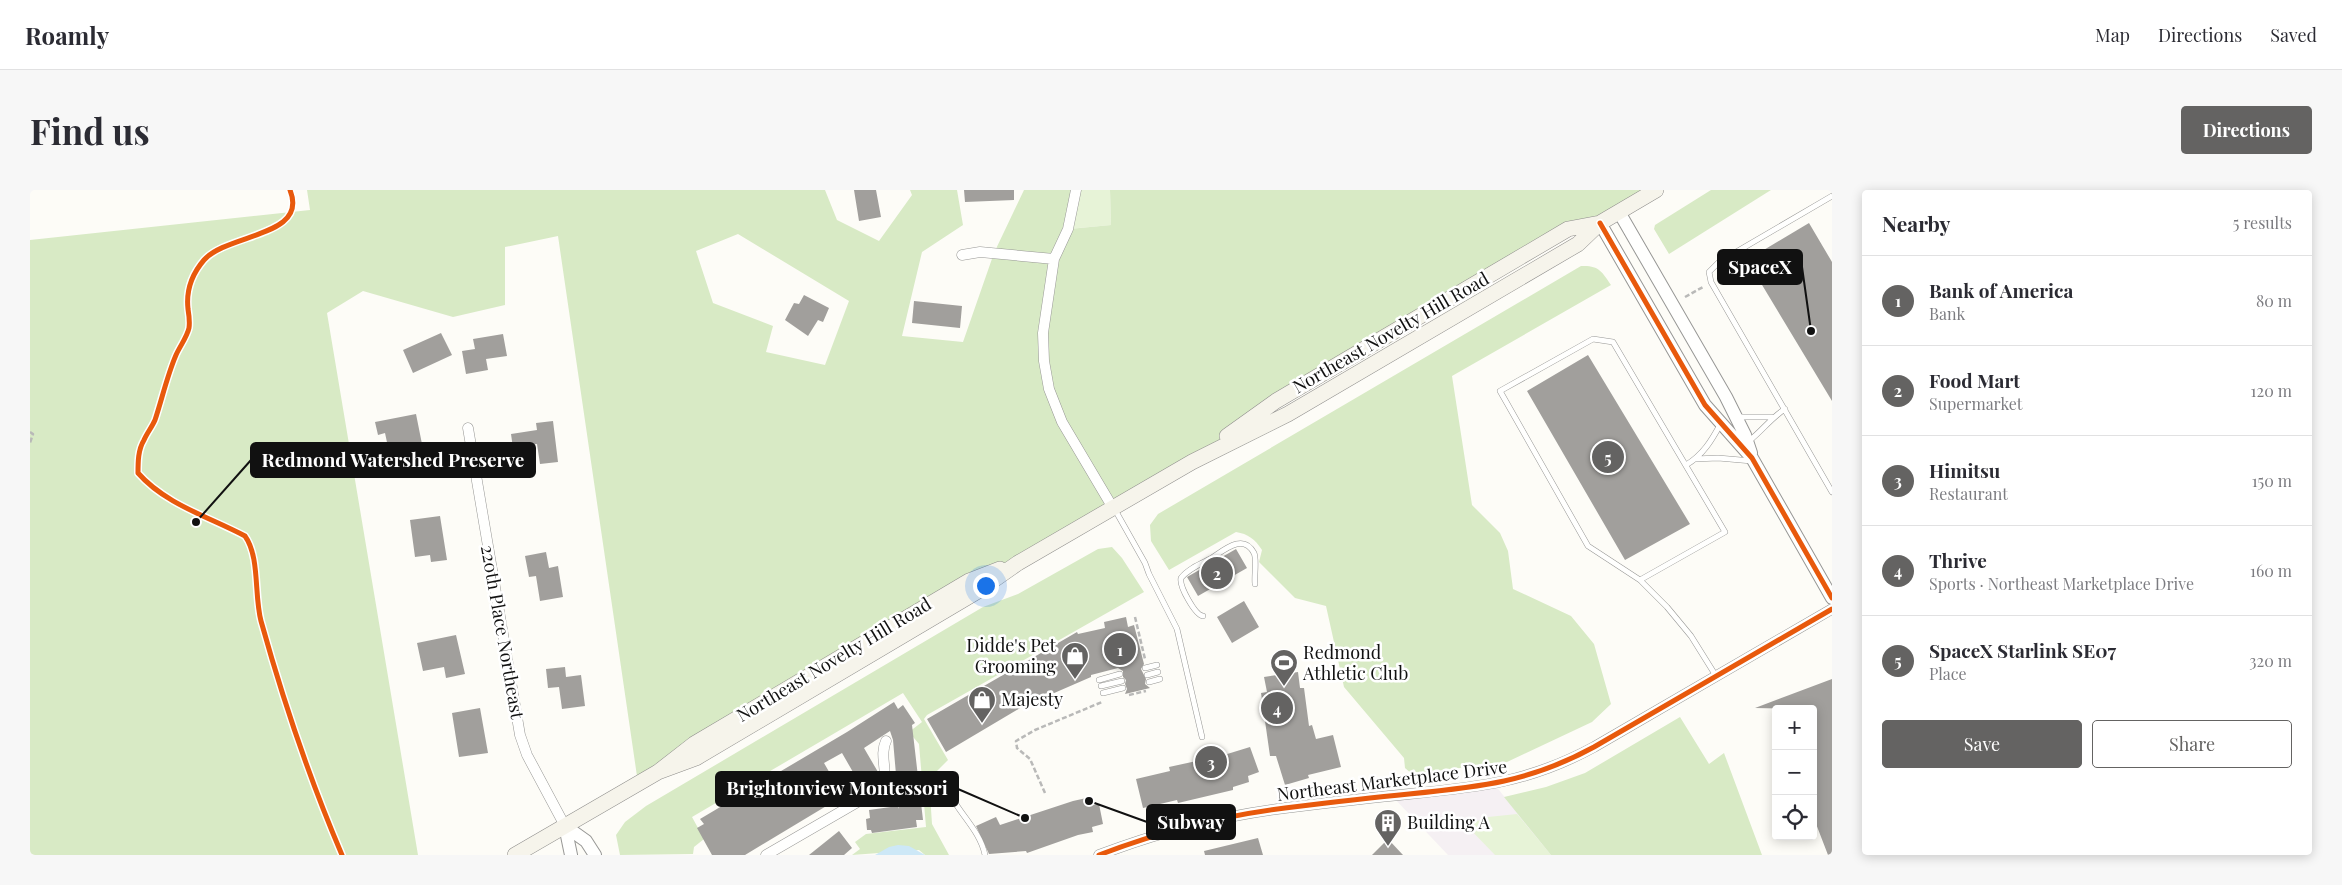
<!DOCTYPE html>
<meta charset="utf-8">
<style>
body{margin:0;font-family:"Playfair Display",serif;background:#f7f7f7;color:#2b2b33}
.controls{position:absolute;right:15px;bottom:15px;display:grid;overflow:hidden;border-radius:5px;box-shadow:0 2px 12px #0003}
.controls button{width:45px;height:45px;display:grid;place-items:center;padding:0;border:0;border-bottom:1px solid #e1e1e2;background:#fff;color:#2b2b33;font:25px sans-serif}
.you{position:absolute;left:955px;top:395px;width:18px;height:18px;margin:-12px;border:4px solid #fff;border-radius:50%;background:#1a73e8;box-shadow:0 0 0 8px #1a73e833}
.badge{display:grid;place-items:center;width:32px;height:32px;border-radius:50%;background:#646362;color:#fff;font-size:16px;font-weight:700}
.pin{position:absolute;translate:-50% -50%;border:2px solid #fff;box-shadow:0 1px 5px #0006}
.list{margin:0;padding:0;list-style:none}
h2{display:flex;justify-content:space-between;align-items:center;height:65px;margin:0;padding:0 20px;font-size:21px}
h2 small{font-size:16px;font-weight:400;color:#7c7c81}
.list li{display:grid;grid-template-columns:32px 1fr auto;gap:15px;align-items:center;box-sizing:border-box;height:90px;padding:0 20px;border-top:1px solid #e1e1e2}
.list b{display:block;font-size:19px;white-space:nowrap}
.list p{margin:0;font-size:16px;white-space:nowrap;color:#7c7c81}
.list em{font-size:16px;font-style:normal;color:#7c7c81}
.actions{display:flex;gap:10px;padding:15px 20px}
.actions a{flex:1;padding:11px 0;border:1px solid #646362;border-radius:5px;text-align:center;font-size:18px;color:#646362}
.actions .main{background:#646362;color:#fff}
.icon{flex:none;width:28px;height:28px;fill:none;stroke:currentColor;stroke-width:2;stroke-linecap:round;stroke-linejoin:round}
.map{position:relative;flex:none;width:1802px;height:665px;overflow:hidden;border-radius:5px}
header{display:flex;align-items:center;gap:30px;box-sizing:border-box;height:70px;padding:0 25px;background:#fff;border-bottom:1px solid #e1e1e2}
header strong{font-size:24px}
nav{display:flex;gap:28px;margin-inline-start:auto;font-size:18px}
.intro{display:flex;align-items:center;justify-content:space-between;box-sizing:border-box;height:120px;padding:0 30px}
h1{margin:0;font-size:35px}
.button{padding:12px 22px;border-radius:5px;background:#646362;color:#fff;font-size:18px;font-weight:700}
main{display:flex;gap:30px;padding:0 30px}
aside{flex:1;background:#fff;border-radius:5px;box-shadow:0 2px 12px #0003}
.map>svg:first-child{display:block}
.industrial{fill:#f5f0f3}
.green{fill:#e7f3d7}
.forest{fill:#d8eac5;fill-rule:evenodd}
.water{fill:#cde8f7}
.building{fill:#a19f9c}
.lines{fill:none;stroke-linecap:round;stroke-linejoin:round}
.service-casing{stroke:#979795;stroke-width:6}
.minor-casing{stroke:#979795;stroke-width:11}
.tertiary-casing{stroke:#979795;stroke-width:14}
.secondary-casing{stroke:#8e8d8b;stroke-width:16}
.path{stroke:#b9b9b8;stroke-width:2.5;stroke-dasharray:5 2.5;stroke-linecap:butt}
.service{stroke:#fffffe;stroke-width:5}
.minor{stroke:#fffffe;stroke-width:10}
.tertiary{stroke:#fffffe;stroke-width:12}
.secondary{stroke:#f6f4eb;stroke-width:15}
.cycleway-casing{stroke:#fff;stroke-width:8}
.cycleway{stroke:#e8590c;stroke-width:5}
.labels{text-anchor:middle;stroke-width:5;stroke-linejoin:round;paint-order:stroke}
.street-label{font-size:18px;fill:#111;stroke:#fff}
.poi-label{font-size:18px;fill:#111;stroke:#fff;text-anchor:start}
.leader{fill:none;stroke:#111;stroke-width:2}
.callout-dot{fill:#111;stroke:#fff;stroke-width:2}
.callout{fill:#111;stroke:#111;stroke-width:2}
.callout-label{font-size:19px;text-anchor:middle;font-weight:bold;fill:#fff}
</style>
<header>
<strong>Roamly</strong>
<nav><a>Map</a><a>Directions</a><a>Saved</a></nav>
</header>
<div class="intro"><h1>Find us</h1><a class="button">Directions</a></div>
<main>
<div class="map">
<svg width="1802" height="665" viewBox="0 0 1802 665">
<rect width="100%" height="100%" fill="#fdfcf7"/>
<path class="industrial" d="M1465,595l56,70h-103l-56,-59z"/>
<path class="green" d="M1046,0h34l1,35 -43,4z
M1487,624l34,41h-56l-28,-29 -4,-8 12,4 13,-5z"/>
<path class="forest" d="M277,0h518l12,30 42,21 33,-46 -2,-5h47l6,35 -41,27 -20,84 61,6 31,-89 30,-63h52l-7,39 42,-4 -1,-35h546l-88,39 -292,172 -84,61 -554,321 -80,-547 -53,11v58l-52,12 -90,-26 -36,22 91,542h-388v-615l280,-30zM708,44l111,67 -24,64 -59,-13 7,-26 -60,-23 -17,-52z
M1681,0h60l-102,64 -15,-25 1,-4z
M1551,76c17,-1 21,5 30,19l-159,91 20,129 28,28 8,18 5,38 58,27 23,28 17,60 -19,18 -85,40 -95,12 -7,-6 -1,-10 -60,-71 -18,-81 -31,-8 -36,-36 3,-12c-7,-11 -14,-16 -26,-18l-67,38 -18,-29 -1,-16 8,-11z
M1082,357l10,11 22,34 -217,123 -3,4 24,41 -19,19 3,45 17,31h-24l-6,-5 -67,5 8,-6 -5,-7 11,-8 60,-7 -7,-83 -10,-12 13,-10 -19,-29 -211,124 12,22 -10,8 -1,7 -73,1 -4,-20 9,-13 21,-16 337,-199 35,-13 80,-45z
M1650,527l29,47 15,-11 38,102h-211l-47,-58 42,-10 39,-14z"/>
<path class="water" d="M868,655l11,1 16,9h-50l14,-8z"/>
<path class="building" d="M824,0h22l5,27 -22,4z
M934,0h50v10l-49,2z
M1779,33l23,39v139l-85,-141z
M774,105l25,13 -6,14 -5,-2 -10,16 -23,-16 9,-17 5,1z
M884,111l48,5 -2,22 -48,-5z
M411,143l11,22 -39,18 -10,-23z
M473,144l4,22 -21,3 2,11 -22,4 -4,-23 13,-2 -2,-10z
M1558,165l102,169 -65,36 -98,-169z
M386,224l8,40 -18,4 -3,-14 -15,3 -3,-14 -7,2 -3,-13z
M523,231l5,41 -18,2 -3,-20 -24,4 -2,-14 26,-4 -1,-7z
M410,326l7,44 -16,2 -1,-7 -15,2 -5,-37z
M1206,359l11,19 -49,28 -11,-19z
M516,362l3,16 9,-2 5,31 -23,4 -4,-25 -7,1 -4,-21z
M1214,411l15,26 -27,16 -15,-26z
M1096,427l2,10 6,-2 10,39 -3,5 5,10 -1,5 5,4 -25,6 2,-5 -2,-5 1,-4 -3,-3v-6l-5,-3 -27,7v2l-69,30 -76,45 -19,-33 150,-87 1,2 27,-6 -1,-6z
M426,445l9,39 -19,4 -2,-11 -21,4 -6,-28z
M535,477l1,10 15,-2 4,31 -23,3 -3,-22 -11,1 -2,-19z
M1268,482l2,16h4l5,38 3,-1 4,14 17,-4 8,32 -33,8 1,3 -24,7 -9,-29h-6l-9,-63 6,-1 -3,-15z
M1802,489v176h-4l-15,-39v-107l-58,-1z
M864,512l4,7 5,-4 12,18 -3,2 11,95h-7l1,7 -45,6 -1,-3h-4l-1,-11 4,-1 -1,-8 29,-4 1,3 -6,-69 -3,-9 -26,17 14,24v4l-17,10 -19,-33 -18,10 19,33 -98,59h-33l-15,-27 7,-4 -4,-5 147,-87z
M450,518l8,45 -29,4 -7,-44z
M1220,557l9,25 -11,4 1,6 -16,5v3l-55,13 -1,-3 -34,8 -7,-29 34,-8 -1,-4 55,-12z
M1061,607l1,8 7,-1 4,20 -11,3 1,5 -15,3 -51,18 -1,-2 -37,3 -13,-28 20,-9 4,8 73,-24z
M809,641l13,17 -8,7h-35z
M1228,648l5,17h-58l-1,-4z
M1358,649l15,16h-31z"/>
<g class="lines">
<defs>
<path id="service" d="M1802,6l-113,66 -10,10 2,10 121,210
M1708,227h34
M1719,251c13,-10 22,-23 36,-32
M1665,269l23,-1 34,3
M1656,275c17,-10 26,-25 35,-42
M1084,318l31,55 4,11 28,55 25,108
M1610,390l85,-48 -112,-190 -20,-3 -93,52 88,155 52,34 27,27 24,29 25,40
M1173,426c-8,-1 -24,-30 -22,-38 7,-9 19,-14 29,-19 13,-8 33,-27 44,-6 3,6 0,23 1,31
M1115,478l12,-3
M1117,485l11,-3
M1069,490l21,-6
M1119,492l11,-3
M1071,496l21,-5
M1073,503l20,-5
M924,611c10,17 27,33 31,54"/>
<path id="minor" d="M1046,0l-8,39 -14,30 -11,74 1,28 5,28 13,33 51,86
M932,65l18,-3 74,7
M438,238l52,307 7,20 38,71
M736,665l114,-66c11,-16 -2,-31 6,-48
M1069,665c60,-23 122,-39 186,-47 41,-5 83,-10 124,-14 71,-7 121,-12 185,-47l238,-138"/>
<path id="tertiary" d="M1589,22l107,185 19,38 6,18
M1570,33l105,182 47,53 80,140
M535,636l21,15 9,14
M535,636l6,29"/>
<path id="secondary" d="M1197,246l49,-35 292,-172 32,-6
M628,582l38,-14 282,-167 40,-28 174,-101 96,-48 290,-170 22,-21 56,-33
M485,665l143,-83 36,-28 275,-163 31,-12"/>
</defs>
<use href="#service" class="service-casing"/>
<use href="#minor" class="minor-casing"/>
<use href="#tertiary" class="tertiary-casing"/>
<use href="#secondary" class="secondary-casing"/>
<path class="path" d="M1655,107l18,-10
M0,242l3,2 -3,9
M1105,427l10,42
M1099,505l17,-4
M1015,603l-15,-34 -13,-11 -1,-7 19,-11 67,-28"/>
<use href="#service" class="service"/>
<use href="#minor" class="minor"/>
<use href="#tertiary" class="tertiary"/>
<use href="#secondary" class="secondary"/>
<defs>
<path id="cycleway" d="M260,0c19,47 -62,43 -86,70 -12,14 -18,31 -16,49 1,6 2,12 1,19 -2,9 -9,18 -13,27 -9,21 -14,44 -21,65 -3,7 -8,13 -11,20 -6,10 -6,22 -6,33 27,31 71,44 107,63 15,21 9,59 16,85 22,79 49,159 81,234
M1570,33l105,182 47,53 80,140
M1069,665c60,-23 122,-39 186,-47 41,-5 83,-10 124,-14 71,-7 121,-12 185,-47l238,-138"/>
</defs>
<use href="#cycleway" class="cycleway-casing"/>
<use href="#cycleway" class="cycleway"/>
</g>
<defs>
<symbol id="shop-pin" viewBox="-11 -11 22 30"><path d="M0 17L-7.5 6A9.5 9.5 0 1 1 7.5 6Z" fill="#646362" stroke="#fff"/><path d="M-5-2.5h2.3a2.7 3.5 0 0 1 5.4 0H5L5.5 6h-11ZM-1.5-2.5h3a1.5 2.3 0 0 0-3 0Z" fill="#fff"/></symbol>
<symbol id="stadium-pin" viewBox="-11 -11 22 30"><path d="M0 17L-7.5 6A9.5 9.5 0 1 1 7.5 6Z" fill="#646362" stroke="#fff"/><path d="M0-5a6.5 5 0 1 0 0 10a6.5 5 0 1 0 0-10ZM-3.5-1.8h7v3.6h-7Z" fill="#fff"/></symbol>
<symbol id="building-pin" viewBox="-11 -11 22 30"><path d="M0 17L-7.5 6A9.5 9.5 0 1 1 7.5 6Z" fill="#646362" stroke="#fff"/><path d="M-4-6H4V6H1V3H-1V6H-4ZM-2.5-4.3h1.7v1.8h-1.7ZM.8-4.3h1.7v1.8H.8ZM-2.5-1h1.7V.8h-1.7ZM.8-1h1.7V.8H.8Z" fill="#fff"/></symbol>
</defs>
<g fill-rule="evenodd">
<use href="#shop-pin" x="1029" y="450" width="32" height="43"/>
<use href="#stadium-pin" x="1238" y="457" width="32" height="43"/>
<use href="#shop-pin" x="936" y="494" width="32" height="43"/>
<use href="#building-pin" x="1342" y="617" width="32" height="43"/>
</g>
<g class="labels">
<g class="street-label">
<text transform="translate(1361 143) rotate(-30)" y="6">Northeast Novelty Hill Road</text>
<text transform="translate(472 442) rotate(80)" y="6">220th Place Northeast</text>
<text transform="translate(804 470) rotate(-31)" y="6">Northeast Novelty Hill Road</text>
<text transform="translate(1362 591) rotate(-7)" y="6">Northeast Marketplace Drive</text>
</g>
<g class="poi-label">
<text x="1026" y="462" text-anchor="end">Didde's Pet<tspan x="1026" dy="21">Grooming</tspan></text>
<text x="1273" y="469">Redmond<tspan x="1273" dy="21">Athletic Club</tspan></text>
<text x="971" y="516">Majesty</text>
<text x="1377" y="639">Building A</text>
</g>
</g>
<path class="leader" d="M1781 141L1772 77M166 332L221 270M995 628L928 599M1059 611L1117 632"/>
<g class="callout-dot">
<circle cx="1781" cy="141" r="5"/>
<circle cx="166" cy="332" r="5"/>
<circle cx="995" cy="628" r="5"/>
<circle cx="1059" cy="611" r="5"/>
</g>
<g class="callout">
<rect x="1688" y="60" width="84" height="34" rx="5"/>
<rect x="221" y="253" width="284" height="34" rx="5"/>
<rect x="686" y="582" width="242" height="34" rx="5"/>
<rect x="1117" y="615" width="88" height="34" rx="5"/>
</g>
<g class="callout-label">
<text x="1730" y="84">SpaceX</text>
<text x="363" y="277">Redmond Watershed Preserve</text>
<text x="807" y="605">Brightonview Montessori</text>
<text x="1161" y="639">Subway</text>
</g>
</svg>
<div class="controls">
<button>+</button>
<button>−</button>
<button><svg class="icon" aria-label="locate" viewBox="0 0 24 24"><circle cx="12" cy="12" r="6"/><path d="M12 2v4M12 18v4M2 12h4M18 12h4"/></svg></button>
</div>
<div class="you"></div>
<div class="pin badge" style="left:1090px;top:459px">1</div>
<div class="pin badge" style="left:1187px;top:383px">2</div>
<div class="pin badge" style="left:1181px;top:572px">3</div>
<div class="pin badge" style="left:1247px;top:518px">4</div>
<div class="pin badge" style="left:1578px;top:267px">5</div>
</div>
<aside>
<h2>Nearby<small>5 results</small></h2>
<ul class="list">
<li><span class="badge">1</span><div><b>Bank of America</b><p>Bank</p></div><em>80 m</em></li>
<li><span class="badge">2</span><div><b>Food Mart</b><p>Supermarket</p></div><em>120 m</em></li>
<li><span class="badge">3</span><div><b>Himitsu</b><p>Restaurant</p></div><em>150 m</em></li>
<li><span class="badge">4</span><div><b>Thrive</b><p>Sports · Northeast Marketplace Drive</p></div><em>160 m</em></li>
<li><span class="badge">5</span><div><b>SpaceX Starlink SE07</b><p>Place</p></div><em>320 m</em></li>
</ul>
<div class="actions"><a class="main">Save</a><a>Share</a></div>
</aside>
</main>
